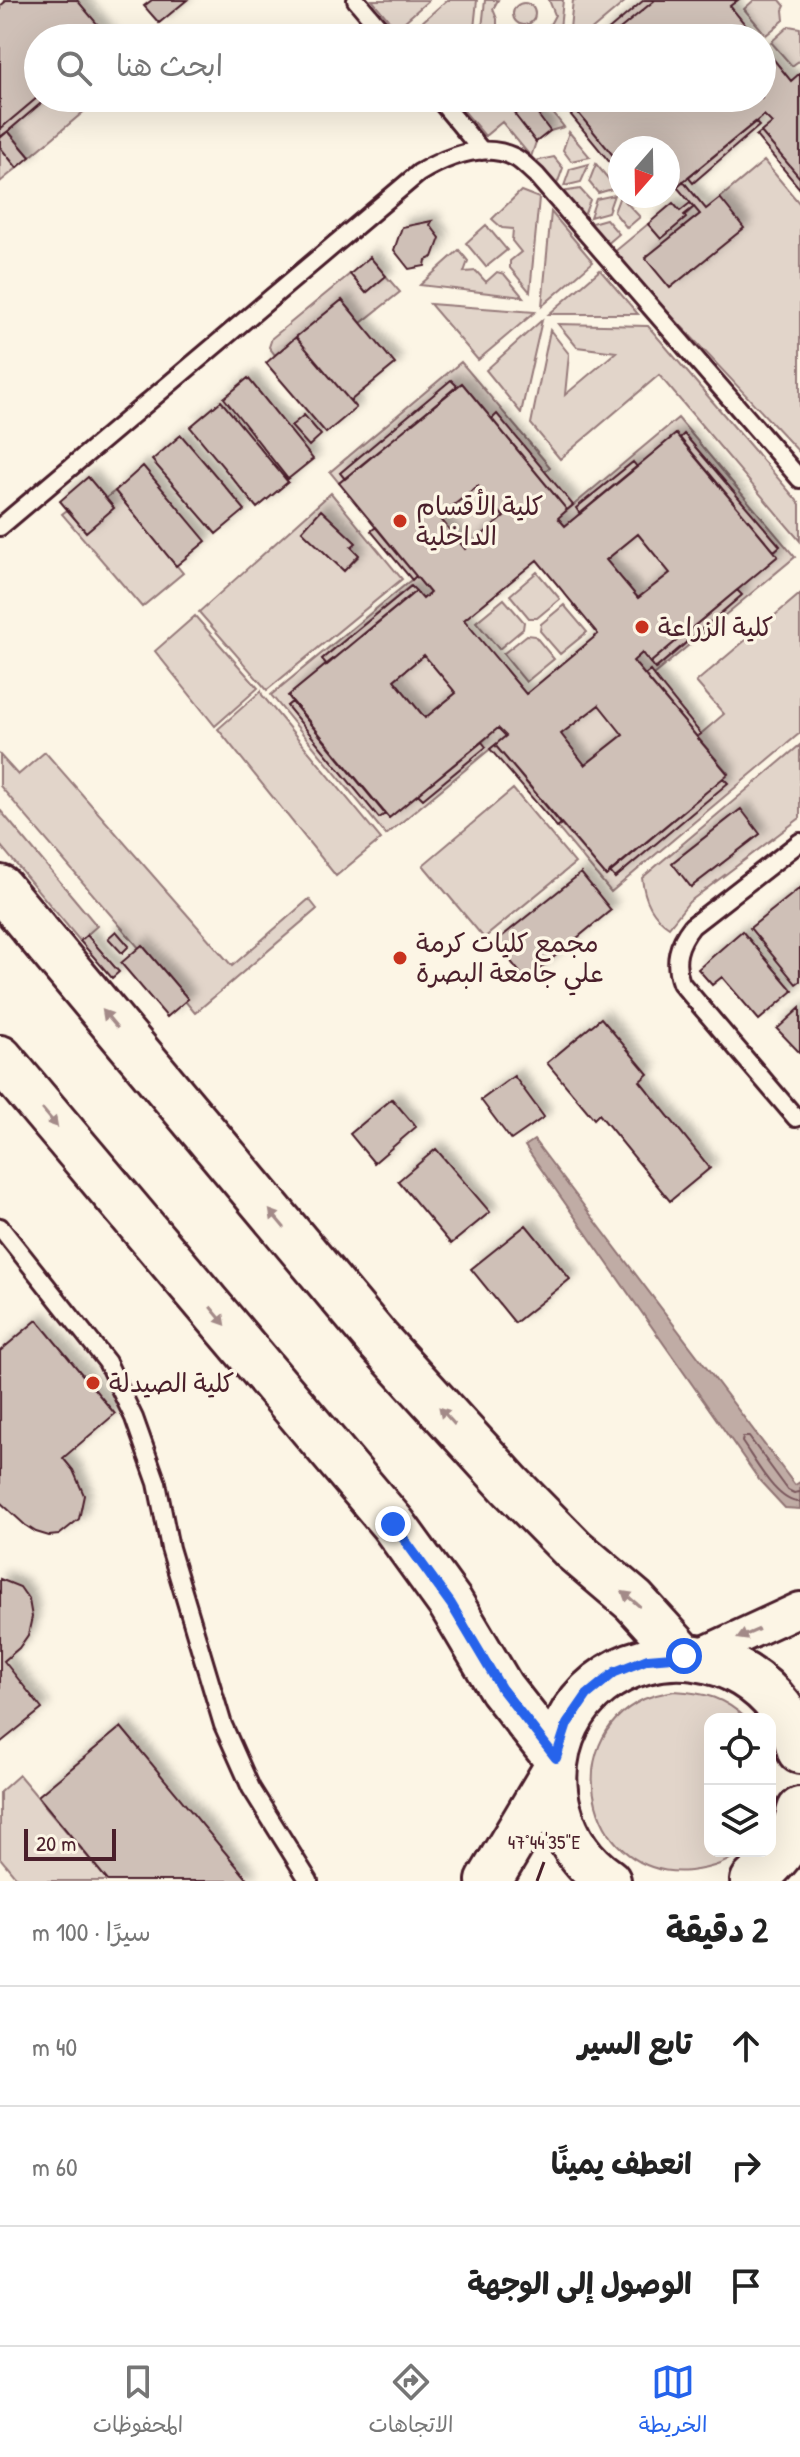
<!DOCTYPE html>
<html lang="ar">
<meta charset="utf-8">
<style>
body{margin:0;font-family:"Patrick Hand","Playpen Sans Arabic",sans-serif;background:#f2f2f2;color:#222;direction:rtl}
.controls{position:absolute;right:24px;bottom:24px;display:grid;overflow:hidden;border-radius:16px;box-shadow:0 8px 32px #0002}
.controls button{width:72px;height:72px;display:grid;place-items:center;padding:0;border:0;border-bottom:2px solid #e0e0e0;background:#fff;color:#222;font:40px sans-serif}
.compass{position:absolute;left:608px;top:136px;width:72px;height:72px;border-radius:50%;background:#fff;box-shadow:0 8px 32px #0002;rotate:200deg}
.scale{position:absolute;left:24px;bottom:20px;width:92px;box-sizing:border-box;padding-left:8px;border:4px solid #4a1f2b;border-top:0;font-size:22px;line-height:28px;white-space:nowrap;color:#4a1f2b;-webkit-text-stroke:6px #fcf5e5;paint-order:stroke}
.stop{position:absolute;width:24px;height:24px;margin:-18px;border:6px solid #2563eb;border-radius:50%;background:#fff}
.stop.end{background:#2563eb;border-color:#fff;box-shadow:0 2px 8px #0008}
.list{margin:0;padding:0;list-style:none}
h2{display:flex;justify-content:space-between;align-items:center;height:104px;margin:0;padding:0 32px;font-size:34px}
h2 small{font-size:26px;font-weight:400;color:#767676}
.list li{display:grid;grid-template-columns:52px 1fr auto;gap:24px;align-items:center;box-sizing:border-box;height:120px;padding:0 32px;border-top:2px solid #e0e0e0}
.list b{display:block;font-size:30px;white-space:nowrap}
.list em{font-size:26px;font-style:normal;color:#767676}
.icon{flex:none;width:44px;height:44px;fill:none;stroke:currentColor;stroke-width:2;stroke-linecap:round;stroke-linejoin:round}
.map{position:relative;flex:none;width:800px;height:1881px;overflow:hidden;direction:ltr}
.search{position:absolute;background:#fff;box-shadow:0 8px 32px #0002;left:24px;right:24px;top:24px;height:88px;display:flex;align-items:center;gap:20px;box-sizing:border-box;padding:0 28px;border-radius:44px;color:#767676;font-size:30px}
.sheet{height:464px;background:#fff}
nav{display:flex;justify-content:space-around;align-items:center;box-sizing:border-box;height:112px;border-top:2px solid #e0e0e0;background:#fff;font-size:22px;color:#767676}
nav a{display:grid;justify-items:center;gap:4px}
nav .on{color:#2563eb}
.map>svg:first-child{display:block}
.green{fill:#e2d5ca;stroke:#967a7a;stroke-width:2;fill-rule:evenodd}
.water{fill:#c0aca5;stroke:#917474;stroke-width:2}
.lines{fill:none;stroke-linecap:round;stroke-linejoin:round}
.shore{stroke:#79575c;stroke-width:2}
.building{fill:#cfc0b7;stroke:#4a1f2b;stroke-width:2;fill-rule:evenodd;filter:url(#shadow)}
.lane-casing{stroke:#4a1f2b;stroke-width:22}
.street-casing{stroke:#4a1f2b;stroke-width:38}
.secondary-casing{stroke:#4a1f2b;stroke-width:50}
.lane{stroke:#fcf5e5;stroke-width:16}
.street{stroke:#fcf5e5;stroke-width:32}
.secondary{stroke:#fcf5e5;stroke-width:44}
.oneway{fill:#a38a88}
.route{stroke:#2563eb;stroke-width:10}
.ticks{fill:none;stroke:#4a1f2b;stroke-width:3}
.poi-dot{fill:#c8321e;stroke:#fcf5e5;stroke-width:3}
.labels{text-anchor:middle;stroke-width:7;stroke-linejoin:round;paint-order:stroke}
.poi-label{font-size:26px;fill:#4a1f2b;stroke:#fcf5e5;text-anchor:start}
.ticks-label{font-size:20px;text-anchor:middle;fill:#4a1f2b;stroke:#fcf5e5;stroke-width:7;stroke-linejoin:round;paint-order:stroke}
</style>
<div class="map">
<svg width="800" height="1881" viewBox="0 0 800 1881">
<defs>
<filter id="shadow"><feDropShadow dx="7" dy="-7" stdDeviation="4" flood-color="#0004"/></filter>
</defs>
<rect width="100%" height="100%" fill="#fcf5e5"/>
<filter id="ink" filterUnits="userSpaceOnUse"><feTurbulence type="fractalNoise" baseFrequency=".0125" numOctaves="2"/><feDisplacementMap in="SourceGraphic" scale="16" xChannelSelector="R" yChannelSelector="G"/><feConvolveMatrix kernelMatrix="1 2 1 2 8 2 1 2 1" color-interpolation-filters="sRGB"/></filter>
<g filter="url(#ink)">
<path class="green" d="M372,0h57l-33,29z
M447,0h30l-4,38h-69z
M485,0h13l-5,9 4,10v11l-9,8h-7z
M549,0h14l-4,38h-8l-5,-6 9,-17z
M573,0h54l-45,38h-13z
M754,0h26l5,6 -2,4 1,10 -18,15 -22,-26z
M513 14a11 11 0 1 1 22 0a11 11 0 1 1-22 0Z
M789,26l11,2v32l-8,6 -21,-24z
M47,98h53l-70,59 -22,-26z
M453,98h88l23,29 -14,4 -21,-27 -14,10 21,28 -5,15 -29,-35 -17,14z
M569,132l21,25 -19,4 -8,-11z
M0,147l17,21 -17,14z
M554,157l9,11 -7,19 -21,-26z
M764,161l36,43v249l-187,-200 35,-29 13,14 33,-31 6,7 -54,44 24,29 50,-89z
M589,164l-8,18 -17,4 6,-17z
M596,164l20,24 -18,5 -9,-11z
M580,189l10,11 -7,18 -22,-26z
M521,191l18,7 -9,94 -20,-24v-7l11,-9 -9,-11 1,-12 -11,-1 -10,-9z
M614,195l-6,17 -18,5 6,-18z
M620,196l20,21 -13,11 -13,-16z
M551,212l42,50 -51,44z
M606,219l13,15 -13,11 -18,-21z
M486,225l21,25 -21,17 -20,-24z
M459,250l9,11 -4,11 12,-1 10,11 11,-10 7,2 19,23 -103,-12z
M600,270l38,44h-89z
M350,274l16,19 20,-17 14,16 -39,31 -19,-23 -67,55 -6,-8 3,-9z
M430,304l105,8 -57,48z
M542,320l-21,93 -35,-43z
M558,324l90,2 152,178v37l-141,-166 -99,84 -29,-35 19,-94 19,24 -4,41 51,-43 -39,-5z
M461,362l89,105 -6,5 -47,-57 -5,4 -30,-36 -5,3 -6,-6 -110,93 4,6 -6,4 -9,-11z
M678,418l117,139 -142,118 -3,-4 -5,4 -12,-14 9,-8 14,16 85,-73 -4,-6 43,-44 -96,-112 -4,4 -4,-4 -39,33 -4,-5 -56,46 3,6 -15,12 -7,-8z
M478,486l26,31 -39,32 -26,-32z
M115,491l68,82 -41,34 -80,-93 5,-4 19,21 28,-23 -8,-10z
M331,493l71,86 -135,111 -68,-78zM322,511l33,31 -4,5 8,9 -15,15 -42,-40z
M638,534l32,39 -32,25 -32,-38z
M537,572l23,27 -23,19h-8l-19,-23z
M416,576l14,17 -7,6 -13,-13 -88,73 5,6 -38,31 3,6 -5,4 92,112 6,-4 4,4 29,-24 5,5 63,-52 -4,-5 16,-14 8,8 -120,99 -115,-140z
M800,594v139l-189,159 -54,-65 4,-3 44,51 5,-3 5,6 112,-95 -4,-5 5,-5 -31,-36 27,-23 -28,-32z
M504,599l20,23 -1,7 -24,20 -23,-27z
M564,605l23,27 -27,22 -20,-23 1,-7z
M195,616l63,72 -43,38 -60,-75z
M527,635l8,1 19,23 -28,23 -23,-28z
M424,655l32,38 -31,25 -31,-38z
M261,691l1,4 119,144 -45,37 -118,-147z
M599,705l24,30 -38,30 -24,-31z
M800,745v73l-111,84 -20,25c-17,-11 -25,-29 -27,-49zM740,810l20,24 -69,53 -18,-25z
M45,752l187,214 77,-67 8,10 -122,104 -10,-12 3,-2 -45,-53 -4,2 -139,-162v-31l18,20z
M513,789l62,74 -91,75 -61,-73z
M0,810l97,116 -17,15 -80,-96z
M674,1691c32,2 49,6 73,28h-37v132h31c-14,13 -33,18 -51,20 -99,10 -136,-129 -46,-172 9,-4 20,-6 30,-8z
M19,1775l89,106h-89l-19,-23v-66z"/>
<path class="water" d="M534,1140l261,345 5,-3v27l-15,-1 -25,-27 -235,-335z"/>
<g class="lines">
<path class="shore" d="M800,1492l-6,1 -6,-3 -39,-53h-6l-1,5c13,18 35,61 58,60"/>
</g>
<path class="building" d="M4,0h73l32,38h-71v59l-38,32v-123l5,-4z
M152,0h35l-28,23 -15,-17z
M644,0h11l-46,38h-10z
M655,0h83l-8,6 26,32h-147z
M762,45l29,36 9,-8v105l-39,-46 11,-9 -8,-8 -96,79v-46h-48v16l-54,-66h119l5,7 9,-7h63z
M38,97l9,1 -47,40v-9z
M557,98h9l54,66v11z
M529,103l21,28 -14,11 -21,-27z
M755,122l4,4 -66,57 -5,-6z
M8,131l22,26 -13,11 -17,-21v-10z
M761,132l39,46v11l-44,-53z
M683,181l23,28 14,-11 24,30 -74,60 -25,-30 55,-44 -23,-27z
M637,196h10l3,5 -6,4z
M647,196h18l-11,9z
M673,203l7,8 10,-8 4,4 -10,8 2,3 -25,21 -13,-15z
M432,221l-2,4 10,13 -7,19 -7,3 -1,6 -16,3 -15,-19 8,-23z
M370,257l16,19 -20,17 -16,-19z
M342,300l53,64 -45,37 -54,-64z
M296,337l60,71 -30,25 -60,-70z
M248,378l65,81 -25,20 -64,-81z
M451,380l6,6 -112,93 -5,-6z
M462,383l105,127 -9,8 7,8 111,-92 102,122 -128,107 -8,-10 -9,8 95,113 -122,102 -111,-131 11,-9 -8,-8 -109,90 -101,-122 128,-105 7,8 7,-6 -91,-110zM478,486l26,31 -39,32 -26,-32zM638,534l32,39 -32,25 -32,-38zM537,560l61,74 -72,60 -62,-74zM424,655l32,38 -31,25 -31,-38zM599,705l24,30 -38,30 -24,-31z
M221,401l67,81 -31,26 -67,-81z
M497,414l76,91 -6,5 -75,-91z
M304,415l17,20 -12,11 -18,-20z
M684,434l96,112 -6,5 -94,-113z
M181,435l64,75 -29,24 -64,-74z
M633,462l4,5 -57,47 -4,-6z
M143,466l63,75 -30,25 -61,-75z
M88,477l26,31 -28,24 -26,-31z
M321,510l35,33 -5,4 8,8 -15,16 -42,-40z
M376,527l40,49 -4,4 -41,-49z
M411,586l5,5 -89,74 -5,-6z
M737,590l5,5 -87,74 -5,-6z
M650,671l3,4 48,59 -4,3 -52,-62z
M292,702l93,112 -6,4 -92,-112z
M482,742l4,5 -63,52 -5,-5z
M495,745l66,79 -4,3 -67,-78z
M723,778l5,5 -113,95 -5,-6z
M741,809l19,25 -69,53 -19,-24z
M581,873l30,37 -85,70 -31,-38z
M800,888v93l-4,3 -46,-56z
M116,931l13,15 -7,7 -14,-15z
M742,931l51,60 -34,29 -37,-43 -10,8 -14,-16z
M87,935l32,37 -7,6 -32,-37z
M142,945l46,54 -21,18 -46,-54z
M800,1008v45l-23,-24z
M601,1018l47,56 -8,7 70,87 -40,33 -71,-87 -5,5 -47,-56z
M514,1076l30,41 -33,23 -30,-40z
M392,1099l24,28 -42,36 -24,-29z
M436,1149l54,63 -39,32 -53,-63z
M526,1225l44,54 -55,44 -44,-54z
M37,1320l78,94 -52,44 10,12 11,25 -5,24 -20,16 -10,1 -13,-4 -11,-7 -25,-23v-151z
M0,1579l20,8 9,13 3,17 -4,18 -9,13 -15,13 38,48 -42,34z
M121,1727l128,154h-141l-70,-85z"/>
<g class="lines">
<defs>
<path id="lane" d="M356,0l32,38
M438,98l44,53
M0,527l419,-354c27,-16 66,-32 97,-15 7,4 13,11 20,17l264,304
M796,1118l-115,-135c-8,-22 -3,-39 11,-57l108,-84
M0,1227l107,135 27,56 23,65 13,65 53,177 28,63 58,93"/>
<path id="street" d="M696,1657l104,-48"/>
<path id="secondary" d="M0,888l377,451 133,146 64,65 60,51 50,55
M0,1058l393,466 58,80 50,84 55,70
M489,1881l65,-109
M608,1881c-50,-34 -68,-102 -41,-157 32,-65 116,-86 177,-49 28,17 49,44 56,76
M753,1881c24,-21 40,-39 47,-71"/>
</defs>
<use href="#lane" class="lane-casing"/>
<use href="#street" class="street-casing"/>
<use href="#secondary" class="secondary-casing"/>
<use href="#lane" class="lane"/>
<use href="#street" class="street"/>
<use href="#secondary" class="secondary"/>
</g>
<defs><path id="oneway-solid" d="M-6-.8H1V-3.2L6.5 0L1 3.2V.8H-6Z" transform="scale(2)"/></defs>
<g class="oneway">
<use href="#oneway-solid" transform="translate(110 1019) rotate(-130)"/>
<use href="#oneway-solid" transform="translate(50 1118) rotate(50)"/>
<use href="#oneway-solid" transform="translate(277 1219) rotate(-130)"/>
<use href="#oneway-solid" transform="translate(218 1316) rotate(50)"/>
<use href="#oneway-solid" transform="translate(447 1416) rotate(-132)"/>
<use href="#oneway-solid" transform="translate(631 1599) rotate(-140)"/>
<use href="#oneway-solid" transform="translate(748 1634) rotate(157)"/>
</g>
</g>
<g class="lines" filter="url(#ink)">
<path class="route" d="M393,1524l58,80 50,84 55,70 11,-34 20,-29 28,-23 33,-13 36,-3"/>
</g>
<path class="ticks" d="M537,1881l7,-19"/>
<g class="poi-dot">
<circle cx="400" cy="521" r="8"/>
<circle cx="642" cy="627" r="8"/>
<circle cx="400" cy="958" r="8"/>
<circle cx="93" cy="1383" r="8"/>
</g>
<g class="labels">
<g class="poi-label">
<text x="416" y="515">كلية الأقسام<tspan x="416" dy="30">الداخلية</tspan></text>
<text x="658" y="636">كلية الزراعة</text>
<text x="416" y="952">مجمع كليات كرمة<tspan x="416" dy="30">علي جامعة البصرة</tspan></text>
<text x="109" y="1392">كلية الصيدلة</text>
</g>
</g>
<g class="ticks-label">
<text x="544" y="1849">47°44'35"E</text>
</g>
</svg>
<div class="controls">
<button><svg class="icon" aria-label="locate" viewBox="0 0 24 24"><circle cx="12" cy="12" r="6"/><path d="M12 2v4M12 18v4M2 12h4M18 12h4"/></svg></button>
<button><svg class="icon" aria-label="layers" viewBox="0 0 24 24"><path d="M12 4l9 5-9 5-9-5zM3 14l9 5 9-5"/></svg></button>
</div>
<svg class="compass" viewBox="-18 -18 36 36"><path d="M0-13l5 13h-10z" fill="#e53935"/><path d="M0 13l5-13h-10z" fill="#767676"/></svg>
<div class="scale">20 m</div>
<div class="stop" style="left:684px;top:1656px"></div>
<div class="stop end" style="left:393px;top:1524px"></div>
<div class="search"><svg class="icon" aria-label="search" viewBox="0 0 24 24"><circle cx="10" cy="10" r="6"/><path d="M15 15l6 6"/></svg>ابحث هنا</div>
</div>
<section class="sheet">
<h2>2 دقيقة<small>سيرًا · 100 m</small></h2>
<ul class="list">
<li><svg class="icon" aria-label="ahead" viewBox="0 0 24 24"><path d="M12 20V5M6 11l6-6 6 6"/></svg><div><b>تابع السير</b></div><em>40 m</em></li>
<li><svg class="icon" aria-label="right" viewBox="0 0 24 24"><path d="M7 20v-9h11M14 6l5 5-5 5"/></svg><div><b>انعطف يمينًا</b></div><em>60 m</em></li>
<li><svg class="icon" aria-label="arrive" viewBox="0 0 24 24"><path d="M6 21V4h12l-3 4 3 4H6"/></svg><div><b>الوصول إلى الوجهة</b></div></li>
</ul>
</section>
<nav>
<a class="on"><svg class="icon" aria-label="map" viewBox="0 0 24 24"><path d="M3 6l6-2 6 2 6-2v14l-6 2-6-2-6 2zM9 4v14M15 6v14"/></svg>الخريطة</a>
<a><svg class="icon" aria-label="directions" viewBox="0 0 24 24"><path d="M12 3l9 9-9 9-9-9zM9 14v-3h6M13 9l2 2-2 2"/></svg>الاتجاهات</a>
<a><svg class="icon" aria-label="saved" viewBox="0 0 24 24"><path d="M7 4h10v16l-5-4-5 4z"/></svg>المحفوظات</a>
</nav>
